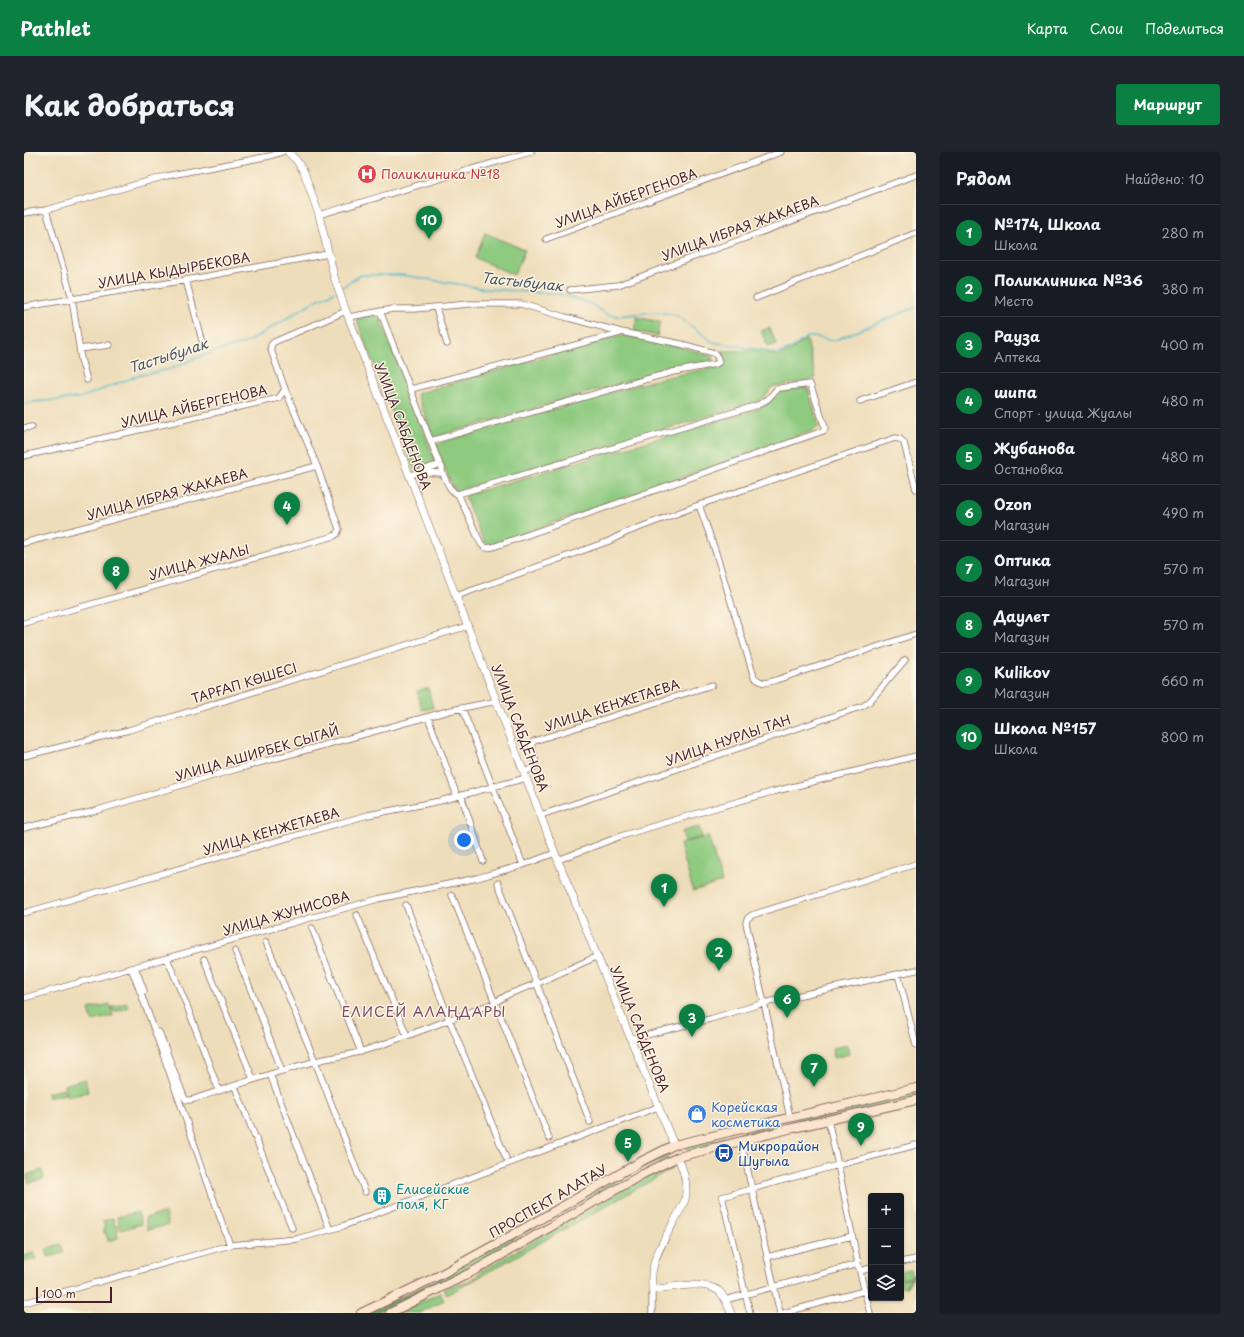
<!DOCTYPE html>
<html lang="ru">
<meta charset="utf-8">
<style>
body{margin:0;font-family:"Playpen Sans",sans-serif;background:#20242c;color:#f1f3f6}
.controls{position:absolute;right:12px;bottom:12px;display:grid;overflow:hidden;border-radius:4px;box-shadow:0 1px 3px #0004}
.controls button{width:36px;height:36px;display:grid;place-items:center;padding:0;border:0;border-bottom:1px solid #363941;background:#171b24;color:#f1f3f6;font:20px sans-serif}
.scale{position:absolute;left:12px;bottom:10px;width:76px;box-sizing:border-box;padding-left:4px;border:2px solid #4a1f2b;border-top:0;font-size:11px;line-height:14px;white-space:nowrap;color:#4a1f2b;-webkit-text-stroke:3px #fcf5e5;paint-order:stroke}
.you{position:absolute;left:440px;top:688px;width:14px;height:14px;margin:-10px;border:3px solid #fff;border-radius:50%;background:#1a73e8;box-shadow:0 0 0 6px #1a73e833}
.badge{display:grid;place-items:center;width:26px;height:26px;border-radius:50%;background:#0b8043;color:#fff;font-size:13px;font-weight:700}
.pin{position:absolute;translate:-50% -33px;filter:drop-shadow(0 1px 2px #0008)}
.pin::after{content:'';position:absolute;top:21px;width:14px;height:12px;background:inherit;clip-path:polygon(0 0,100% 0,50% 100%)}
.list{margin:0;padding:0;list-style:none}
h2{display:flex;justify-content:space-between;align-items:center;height:52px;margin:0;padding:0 16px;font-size:17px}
h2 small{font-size:13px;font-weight:400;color:#9ea1a6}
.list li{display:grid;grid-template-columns:26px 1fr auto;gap:12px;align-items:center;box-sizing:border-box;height:56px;padding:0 16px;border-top:1px solid #363941}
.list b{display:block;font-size:15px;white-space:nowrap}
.list p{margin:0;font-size:13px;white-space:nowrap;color:#9ea1a6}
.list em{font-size:13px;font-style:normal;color:#9ea1a6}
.icon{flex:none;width:22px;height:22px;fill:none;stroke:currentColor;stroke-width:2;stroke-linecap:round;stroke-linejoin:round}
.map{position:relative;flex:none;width:892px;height:1161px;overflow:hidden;border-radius:4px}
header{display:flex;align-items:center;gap:24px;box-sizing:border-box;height:56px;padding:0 20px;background:#0b8043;color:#fff}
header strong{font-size:19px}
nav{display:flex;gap:22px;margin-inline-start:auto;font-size:14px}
.intro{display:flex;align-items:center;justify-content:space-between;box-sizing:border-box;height:96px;padding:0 24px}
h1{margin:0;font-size:28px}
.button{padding:10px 18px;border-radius:4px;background:#0b8043;color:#fff;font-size:14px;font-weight:700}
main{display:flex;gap:24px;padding:0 24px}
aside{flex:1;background:#171b24;border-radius:4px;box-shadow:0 1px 3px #0004}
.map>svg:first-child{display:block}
.green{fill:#8eca80;stroke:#6c7456}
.forest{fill:#72ae6e;stroke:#5e664c}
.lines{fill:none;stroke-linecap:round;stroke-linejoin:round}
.stream{stroke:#4eb8cb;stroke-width:1.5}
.minor-casing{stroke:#83625d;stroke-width:7}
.tertiary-casing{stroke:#83625d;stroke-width:8}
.secondary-casing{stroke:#83625d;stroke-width:10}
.minor{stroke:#fff;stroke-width:5.5}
.tertiary{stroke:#fff;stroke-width:7}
.secondary{stroke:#fce5cf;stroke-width:8}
.labels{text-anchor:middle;stroke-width:3;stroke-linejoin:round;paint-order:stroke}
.health-label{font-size:13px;fill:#be3a42;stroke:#fcf5e5;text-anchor:start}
.street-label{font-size:13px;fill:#4a1f2b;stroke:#fcf5e5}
.shop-label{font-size:13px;fill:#366cbe;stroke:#fcf5e5;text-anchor:start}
.transit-label{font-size:13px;fill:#164399;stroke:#fcf5e5;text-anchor:start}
.culture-label{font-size:13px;fill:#0d838f;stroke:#fcf5e5;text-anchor:start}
.water-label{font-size:14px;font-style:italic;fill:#4b5563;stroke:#fcf5e5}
.neighbourhood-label{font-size:14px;letter-spacing:1px;fill:#7b4b66;stroke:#fcf5e5}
</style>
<header>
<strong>Pathlet</strong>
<nav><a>Карта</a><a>Слои</a><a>Поделиться</a></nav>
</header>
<div class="intro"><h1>Как добраться</h1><a class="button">Маршрут</a></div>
<main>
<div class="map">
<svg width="892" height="1161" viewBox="0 0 892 1161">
<rect width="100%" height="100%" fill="#fcf5e5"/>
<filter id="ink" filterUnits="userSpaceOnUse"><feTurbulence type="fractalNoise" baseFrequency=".025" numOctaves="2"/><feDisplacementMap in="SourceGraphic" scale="8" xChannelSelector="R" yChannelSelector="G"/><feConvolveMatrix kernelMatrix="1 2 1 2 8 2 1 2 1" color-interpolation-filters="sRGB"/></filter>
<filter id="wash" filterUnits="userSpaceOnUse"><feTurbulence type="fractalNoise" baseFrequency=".012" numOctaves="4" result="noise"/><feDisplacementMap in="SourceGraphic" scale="16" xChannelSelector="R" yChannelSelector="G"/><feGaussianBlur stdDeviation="0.9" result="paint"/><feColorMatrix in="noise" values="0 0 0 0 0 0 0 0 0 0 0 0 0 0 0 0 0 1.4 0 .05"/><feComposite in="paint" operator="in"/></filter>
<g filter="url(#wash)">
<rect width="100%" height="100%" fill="#eeddba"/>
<path class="green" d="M461,81l40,17 -11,25 -39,-17z
M349,163l6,1 56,144v4l-20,7 -59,-153z
M613,165l23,5 -3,14 -23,-5z
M746,176l6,16 -8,3 -7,-16z
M597,183l60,12 30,9 2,2 -2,4 -51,10 -225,65 -2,-1 -16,-41 1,-2z
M781,188h2l9,38 -12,4 -33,5c-7,16 -23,17 -38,22l-274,81h-3l-3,-2 -17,-41v-2l6,-3 216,-63 63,-13 -1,-15 40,-1 17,6 13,-5z
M780,235l4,2 11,37 -4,4 -322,114 -4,1 -5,-3 -19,-44 1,-3 295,-87c8,-5 10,-11 17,-15 7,-5 18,-4 26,-6z
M404,536l5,20 -11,2 -5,-19z
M675,675l3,10 -17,5 -3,-10z
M684,684l14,46 -29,9 -13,-47z
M103,851l1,5 -14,4 -2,-5z
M86,852l3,12 -21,5 -3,-12z
M823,893l2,9 -15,4 -2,-10z
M61,927l3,13 -21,5 -3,-12z
M39,937l2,5 -17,4 -1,-5z
M892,939v6l-118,27 -1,-5z
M765,970l1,3 -102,26 -2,-5z
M646,1012l2,5 -225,126 -3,-6 16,-6 1,2 15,-8 5,-6 168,-96z
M18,1018l2,9 -15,4 -2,-8z
M533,1059l1,3 -41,23 -11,11 -67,36 -2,-4z
M114,1060l3,12 -20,6 -4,-13z
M141,1061l3,12 -20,5 -3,-12z
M89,1066l2,8 2,-1 1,5h-1l1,8 -10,3 -2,-8h-2l-1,-4 2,-1 -2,-7z
M37,1092l3,9 -16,4 -2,-8z
M10,1101l2,6 -12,3v-6z
M886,1118l2,7 -11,2v-7z
M888,1122h2v4l-4,4 -4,6h-1v-2l-4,1v-7l10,-2 -4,4 -1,4 6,-8z
M416,1141l4,7 -24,13h-23z"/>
<path class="forest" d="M642,1001l2,5 -31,12 -69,42 -2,-3 70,-43z
M413,1128l2,4 -64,29h-8z"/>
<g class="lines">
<path class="stream" d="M318,135l19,-12h41l85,14 72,5 32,10 15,10 12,2 38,-4 20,3 37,27 49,8 14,4 15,-5 16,-12h7l19,4 83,-34
M0,252l8,-2 48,-4 57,-22 33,-7 36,-15 40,-11 35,-21 30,-19 23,-11"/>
</g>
</g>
<g filter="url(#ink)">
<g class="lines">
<defs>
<path id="minor" d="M22,58l26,88 9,61 6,21
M0,61l22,-3 120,-34 104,-20 12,-4
M295,63c71,-21 141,-43 212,-63
M522,87l235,-87
M162,128l17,64
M546,138l48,-5 298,-110
M732,146l160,-65
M0,155l162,-27 142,-26
M412,156l11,36
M356,159l60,154 2,2v5l-2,1 -19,-1
M325,165l44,-8h21l55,-5h52l44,13 56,15 60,12 33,9 3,3 2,6 -3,2 -43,8 -26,7 -216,62
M56,197l29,-4
M387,237l209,-56
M836,249l56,-19
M0,276l8,-1
M0,304l255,-58 6,-9 -14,-39v-5l3,-3 72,-31
M418,320c4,7 7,20 16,22l23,50 5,4 7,-1 330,-116 2,-2v-2l-15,-43 -30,4 -3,1 -9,10 -10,6 -300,89
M385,324l22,-9 9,-2
M675,353l16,45 39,127c9,8 12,6 22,3l140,-46
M0,391l293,-77
M433,445l5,-3 147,-53 16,-8 74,-28 196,-67 5,1 4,4 12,46
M0,471l310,-87 3,-2 2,-5 -22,-63 -32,-77
M438,556l61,157
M404,565l29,79
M0,604l105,-26 339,-104
M500,620l9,-4 3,-5 -5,-18 3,-4 178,-56
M437,643l22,66
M517,663l322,-109 7,-5 35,-41
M0,676l67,-16 135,-40 226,-62 45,-9
M534,708l63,-24 94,-28 57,-16 144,-36
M892,712l-164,51 -5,4 -1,4 18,80 152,-33
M474,731l92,239
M428,743l97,243
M382,753l43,114 57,139
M0,761l344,-98 72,-14 86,-23
M333,763l50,121
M288,776l49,124
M242,790l49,119 50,131
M211,799l23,57 24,63
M143,806l20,48 32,85
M180,807l49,120
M111,815l9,24
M107,816c36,91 65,185 99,277l67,-6 46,-13 315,-119
M874,822l18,71
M0,846l354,-99 99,-21 46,-13 32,-12
M135,880l25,65 2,3h5c40,-13 80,-27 122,-38 16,-5 34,-6 50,-11 44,-14 87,-32 131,-48l15,-9 29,-11 60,-27
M606,887l80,-20 54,-16 26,114
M246,922l60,156
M211,935l57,141
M804,968l10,45 78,-20
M717,989l39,172
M743,1105l85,-21
M877,1110l15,-3
M836,1119l11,-3
M628,1138v23
M701,1148l133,-36
M0,1151l206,-58
M726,1161l-28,-116 116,-32 20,99 12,49
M759,1161l81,-22"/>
<path id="tertiary" d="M264,0l9,9 7,11 15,43 16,65 11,31 209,542 119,292
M654,1005c6,15 10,27 7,43 -9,21 -28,47 -32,68 -2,7 -1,15 -1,22 17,-3 52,-10 67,1 6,6 9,15 12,22"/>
<path id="secondary" d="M337,1161l77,-37 71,-39 131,-75 34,-17 242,-57
M366,1161l80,-40 173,-99 35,-17 115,-29 123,-28"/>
</defs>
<use href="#minor" class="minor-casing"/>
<use href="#tertiary" class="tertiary-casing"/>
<use href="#secondary" class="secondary-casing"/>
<use href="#minor" class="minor"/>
<use href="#tertiary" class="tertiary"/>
<use href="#secondary" class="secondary"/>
</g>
</g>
<defs>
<symbol id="hospital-disc" viewBox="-11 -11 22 22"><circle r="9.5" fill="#e0444e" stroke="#fcf5e5"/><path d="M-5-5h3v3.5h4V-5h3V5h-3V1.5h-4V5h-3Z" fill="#fff"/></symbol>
<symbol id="shop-disc" viewBox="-11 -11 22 22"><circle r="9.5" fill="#3f7fe0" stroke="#fcf5e5"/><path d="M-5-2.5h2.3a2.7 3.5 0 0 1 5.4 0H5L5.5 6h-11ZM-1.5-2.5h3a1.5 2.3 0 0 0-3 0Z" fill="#fff"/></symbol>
<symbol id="bus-disc" viewBox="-11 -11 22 22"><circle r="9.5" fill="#1a4fb4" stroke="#fcf5e5"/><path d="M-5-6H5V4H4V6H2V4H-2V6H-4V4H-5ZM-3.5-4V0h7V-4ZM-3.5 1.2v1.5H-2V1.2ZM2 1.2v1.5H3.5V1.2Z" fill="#fff"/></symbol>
<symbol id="building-disc" viewBox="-11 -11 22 22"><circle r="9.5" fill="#0f9aa8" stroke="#fcf5e5"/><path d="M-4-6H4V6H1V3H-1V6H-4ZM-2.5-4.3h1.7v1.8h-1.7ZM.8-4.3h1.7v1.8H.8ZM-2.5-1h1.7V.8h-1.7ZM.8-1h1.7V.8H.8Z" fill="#fff"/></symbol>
</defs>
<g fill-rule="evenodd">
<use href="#hospital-disc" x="332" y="11" width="22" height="22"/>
<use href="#shop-disc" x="662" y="951" width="22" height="22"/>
<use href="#bus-disc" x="689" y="990" width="22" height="22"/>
<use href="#building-disc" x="347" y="1033" width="22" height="22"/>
</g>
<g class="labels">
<g class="health-label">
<text x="357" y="27">Поликлиника №18</text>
</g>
<g class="street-label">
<text transform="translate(602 46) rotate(-20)" y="5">УЛИЦА АЙБЕРГЕНОВА</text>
<text transform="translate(716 76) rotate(-20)" y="5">УЛИЦА ИБРАЯ ЖАКАЕВА</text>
<text transform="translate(150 118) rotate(-10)" y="5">УЛИЦА КЫДЫРБЕКОВА</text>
<text transform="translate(170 254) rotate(-13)" y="5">УЛИЦА АЙБЕРГЕНОВА</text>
<text transform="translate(379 274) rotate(69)" y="5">УЛИЦА САБДЕНОВА</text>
<text transform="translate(143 342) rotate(-15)" y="5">УЛИЦА ИБРАЯ ЖАКАЕВА</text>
<text transform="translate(175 410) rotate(-15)" y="5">УЛИЦА ЖУАЛЫ</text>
<text transform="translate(220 531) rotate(-17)" y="5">ТАРҒАП КӨШЕСІ</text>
<text transform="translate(588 553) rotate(-18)" y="5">УЛИЦА КЕНЖЕТАЕВА</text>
<text transform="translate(496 576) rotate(69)" y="5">УЛИЦА САБДЕНОВА</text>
<text transform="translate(704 588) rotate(-19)" y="5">УЛИЦА НУРЛЫ ТАН</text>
<text transform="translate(233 601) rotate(-16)" y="5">УЛИЦА АШИРБЕК СЫГАЙ</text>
<text transform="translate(247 679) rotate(-16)" y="5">УЛИЦА КЕНЖЕТАЕВА</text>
<text transform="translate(262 761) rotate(-16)" y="5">УЛИЦА ЖУНИСОВА</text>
<text transform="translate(616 877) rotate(68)" y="5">УЛИЦА САБДЕНОВА</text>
<text transform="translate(524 1049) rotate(-30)" y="5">ПРОСПЕКТ АЛАТАУ</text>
</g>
<g class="shop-label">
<text x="687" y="960">Корейская<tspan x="687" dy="15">косметика</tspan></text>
</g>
<g class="transit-label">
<text x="714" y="999">Микрорайон<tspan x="714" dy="15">Шугыла</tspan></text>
</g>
<g class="culture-label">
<text x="372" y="1042">Елисейские<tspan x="372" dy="15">поля, КГ</tspan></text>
</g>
<g class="water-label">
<text transform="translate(498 130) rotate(6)" y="5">Тастыбулак</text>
<text transform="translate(144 204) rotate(-18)" y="5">Тастыбулак</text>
</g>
<g class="neighbourhood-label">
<text x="400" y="865">ЕЛИСЕЙ АЛАҢДАРЫ</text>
</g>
</g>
</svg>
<div class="controls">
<button>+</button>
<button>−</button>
<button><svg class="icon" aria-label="layers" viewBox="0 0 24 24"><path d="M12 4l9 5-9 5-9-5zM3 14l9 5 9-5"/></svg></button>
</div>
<div class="scale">100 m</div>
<div class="you"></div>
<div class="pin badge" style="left:640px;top:755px">1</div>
<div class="pin badge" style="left:695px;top:819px">2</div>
<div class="pin badge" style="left:668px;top:885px">3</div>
<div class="pin badge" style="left:263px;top:373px">4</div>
<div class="pin badge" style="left:604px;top:1010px">5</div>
<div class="pin badge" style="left:763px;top:866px">6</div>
<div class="pin badge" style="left:790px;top:935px">7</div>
<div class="pin badge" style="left:92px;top:438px">8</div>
<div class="pin badge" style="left:837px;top:994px">9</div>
<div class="pin badge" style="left:405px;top:87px">10</div>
</div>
<aside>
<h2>Рядом<small>Найдено: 10</small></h2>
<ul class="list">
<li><span class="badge">1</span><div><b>№174, Школа</b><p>Школа</p></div><em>280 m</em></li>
<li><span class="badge">2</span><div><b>Поликлиника №36</b><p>Место</p></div><em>380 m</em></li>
<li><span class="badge">3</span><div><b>Рауза</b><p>Аптека</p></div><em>400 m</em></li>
<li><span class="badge">4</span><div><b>шипа</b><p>Спорт · улица Жуалы</p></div><em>480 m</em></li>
<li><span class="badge">5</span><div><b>Жубанова</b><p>Остановка</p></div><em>480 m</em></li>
<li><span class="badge">6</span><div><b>Ozon</b><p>Магазин</p></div><em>490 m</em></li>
<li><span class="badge">7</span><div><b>Оптика</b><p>Магазин</p></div><em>570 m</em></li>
<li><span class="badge">8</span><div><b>Даулет</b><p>Магазин</p></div><em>570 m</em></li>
<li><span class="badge">9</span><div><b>Kulikov</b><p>Магазин</p></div><em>660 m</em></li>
<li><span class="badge">10</span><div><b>Школа №157</b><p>Школа</p></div><em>800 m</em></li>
</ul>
</aside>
</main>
